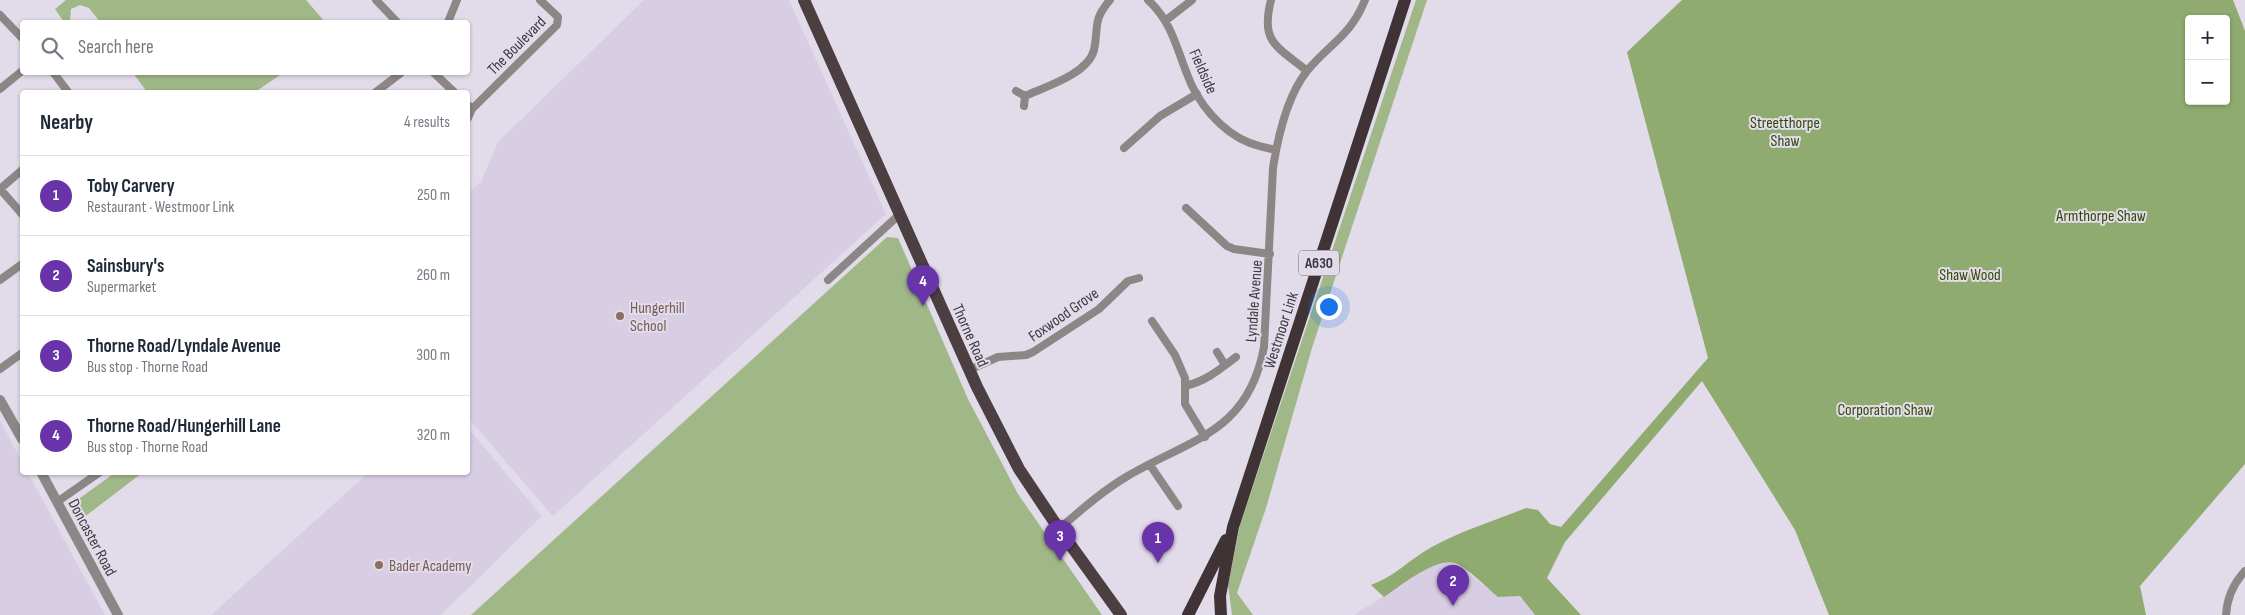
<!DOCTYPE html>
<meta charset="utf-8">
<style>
body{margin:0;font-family:"Sofia Sans Condensed",sans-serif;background:#f6f6f7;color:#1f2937}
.controls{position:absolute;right:15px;top:15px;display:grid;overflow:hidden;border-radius:5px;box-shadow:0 1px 4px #0004}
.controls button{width:45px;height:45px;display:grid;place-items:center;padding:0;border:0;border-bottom:1px solid #e0e1e3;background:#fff;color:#1f2937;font:25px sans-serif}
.you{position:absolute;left:1328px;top:306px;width:18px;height:18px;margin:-12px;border:4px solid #fff;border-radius:50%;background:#1a73e8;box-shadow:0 0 0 8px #1a73e833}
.badge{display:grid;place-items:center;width:32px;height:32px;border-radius:50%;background:#6933a9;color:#fff;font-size:16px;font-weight:700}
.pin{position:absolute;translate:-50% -41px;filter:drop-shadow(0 1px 2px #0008)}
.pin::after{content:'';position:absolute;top:26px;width:18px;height:15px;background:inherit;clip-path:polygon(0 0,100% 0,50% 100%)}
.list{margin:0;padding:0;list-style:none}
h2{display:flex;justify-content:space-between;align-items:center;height:65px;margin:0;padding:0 20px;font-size:21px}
h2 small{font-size:16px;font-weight:400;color:#747a83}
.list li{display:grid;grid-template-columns:32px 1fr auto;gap:15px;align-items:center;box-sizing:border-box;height:80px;padding:0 20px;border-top:1px solid #e0e1e3}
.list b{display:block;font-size:19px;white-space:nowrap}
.list p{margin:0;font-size:16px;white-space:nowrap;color:#747a83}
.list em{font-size:16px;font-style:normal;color:#747a83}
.icon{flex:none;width:28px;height:28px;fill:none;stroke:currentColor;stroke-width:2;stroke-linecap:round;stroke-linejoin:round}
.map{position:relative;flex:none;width:2245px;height:615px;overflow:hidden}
.search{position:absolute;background:#fff;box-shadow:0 1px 4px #0004;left:20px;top:20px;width:450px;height:55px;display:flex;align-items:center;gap:12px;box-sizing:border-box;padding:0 18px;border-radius:5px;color:#747a83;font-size:19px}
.panel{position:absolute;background:#fff;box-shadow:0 1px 4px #0004;left:20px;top:90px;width:450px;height:385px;border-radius:5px}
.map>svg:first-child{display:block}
.built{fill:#d8cee3}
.green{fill:#a0b888}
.forest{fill:#8fab6f;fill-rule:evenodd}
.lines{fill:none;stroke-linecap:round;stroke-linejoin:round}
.minor{stroke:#8d8687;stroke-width:8}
.tertiary{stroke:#8d8687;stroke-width:10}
.primary{stroke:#4c3f42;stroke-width:12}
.trunk{stroke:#403336;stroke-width:12}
.education-dot{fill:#8d6e63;stroke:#e2dbea;stroke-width:2}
.labels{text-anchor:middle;stroke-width:4;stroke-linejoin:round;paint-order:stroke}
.shield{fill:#e2dbea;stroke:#6e6a73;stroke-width:1}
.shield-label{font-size:15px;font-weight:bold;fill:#3d3a40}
.street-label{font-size:16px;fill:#3d3a40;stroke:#e2dbea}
.park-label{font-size:16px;fill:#304904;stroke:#e2dbea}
.education-label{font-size:16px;fill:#785e54;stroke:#e2dbea;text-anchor:start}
</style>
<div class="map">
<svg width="2245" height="615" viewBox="0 0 2245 615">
<rect width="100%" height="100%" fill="#e2dbea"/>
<path class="built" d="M644,0h145l97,214 -333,302 -85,-98v-225l13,-11 17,-40z
M0,420l22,42v10l6,1 77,142h-105z
M468,428l74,88 -101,99h-230l157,-142 100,-1z
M1446,561l11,3 41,33 22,-1 15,19h-181l77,-49z"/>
<path class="green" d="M66,0h240l19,22h-225l-11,-14 -9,-3 -9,4 -1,12 -6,1 -9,-13z
M1416,0h11l-115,348 -46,160 -29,85 16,22h-21l-4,-30 12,-60z
M133,73h150l-28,19h-108z
M887,237l11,1 70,161 50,95 84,121h-631z
M116,472l26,1 -59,45 -10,-15z"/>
<path class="forest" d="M1682,0h551l12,31v433l-105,122 6,29h-317l-34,-85 -93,-149 -137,161 -18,36 34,37h-46l-15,-19 -22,1c-11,-9 -30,-29 -43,-34 -19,-6 -55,23 -71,34l-13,-12c23,-8 38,-25 59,-37 30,-17 64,-27 96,-40l12,2 12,14 11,3 147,-169 -81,-306zM2189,19h37v82h-37z"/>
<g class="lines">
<path class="minor" d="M376,0l21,22
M1148,0c23,21 28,46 39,74 10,28 34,58 63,69 8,3 17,5 26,7
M1271,0c-11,43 6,46 36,71
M0,15l22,23
M1165,21l27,-21
M448,22l9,-22
M53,72l15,20
M433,72l21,20
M0,89l22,-18
M1016,91l9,5 -1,10
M376,92l26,-20
M1025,96c20,-9 63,-22 69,-46 5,-23 -2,-29 16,-50
M468,105l4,4 -4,9
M472,109l85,-84 1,-8 -18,-17
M1124,148l36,-32 37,-22
M0,189l22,25
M0,189l22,-19
M1186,208l41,38 7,3 36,5
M0,280l22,-16
M828,280l72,-66
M1152,321l23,34 10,23v26l20,33
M1217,352l8,13
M0,369l22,-16
M969,370l29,-13 28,-2 7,-3 66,-43 29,-28 11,-3
M1185,386c21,-5 34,-16 51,-29
M1150,465l28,41
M57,502l43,-30
M1059,529c21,-18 42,-37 67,-52 63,-38 122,-43 138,-130l9,-179c5,-32 14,-72 34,-97 23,-28 43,-34 58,-71
M2226,615c1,-18 7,-31 19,-44"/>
<path class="tertiary" d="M0,400l22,39
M41,472l77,143"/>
<path class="primary" d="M804,0l173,387 42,82 40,60 62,86"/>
<path class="trunk" d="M1188,615l38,-75
M1221,615l-1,-19 13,-69 172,-527"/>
</g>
<g class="education-dot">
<circle cx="620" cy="316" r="5"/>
<circle cx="379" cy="565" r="5"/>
</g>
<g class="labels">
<rect class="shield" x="1299" y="250.5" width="40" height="25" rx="4"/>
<g class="shield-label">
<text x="1319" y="268">A630</text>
</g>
<g class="street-label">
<text transform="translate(516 45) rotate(-45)" y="6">The Boulevard</text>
<text transform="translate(1204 71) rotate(66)" y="6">Fieldside</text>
<text transform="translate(1253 301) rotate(-86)" y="6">Lyndale Avenue</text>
<text transform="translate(1063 314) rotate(-35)" y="6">Foxwood Grove</text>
<text transform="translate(1280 330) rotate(-72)" y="6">Westmoor Link</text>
<text transform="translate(971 335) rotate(66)" y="6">Thorne Road</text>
<text transform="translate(93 537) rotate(62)" y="6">Doncaster Road</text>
</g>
<g class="park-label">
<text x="1785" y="128">Streetthorpe<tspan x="1785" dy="18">Shaw</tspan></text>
<text x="2101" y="221">Armthorpe Shaw</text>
<text x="1970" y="280">Shaw Wood</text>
<text x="1885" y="415">Corporation Shaw</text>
</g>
<g class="education-label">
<text x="630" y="313">Hungerhill<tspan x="630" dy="18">School</tspan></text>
<text x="389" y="571">Bader Academy</text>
</g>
</g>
</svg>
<div class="controls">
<button>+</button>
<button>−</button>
</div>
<div class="you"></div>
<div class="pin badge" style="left:1158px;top:563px">1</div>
<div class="pin badge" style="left:1453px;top:606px">2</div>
<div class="pin badge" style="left:1060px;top:561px">3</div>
<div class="pin badge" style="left:923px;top:306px">4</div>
<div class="search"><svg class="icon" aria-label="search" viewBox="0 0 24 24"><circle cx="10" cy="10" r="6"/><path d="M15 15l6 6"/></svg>Search here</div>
<section class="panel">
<h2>Nearby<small>4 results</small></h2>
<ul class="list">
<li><span class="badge">1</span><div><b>Toby Carvery</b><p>Restaurant · Westmoor Link</p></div><em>250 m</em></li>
<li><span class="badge">2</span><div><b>Sainsbury's</b><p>Supermarket</p></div><em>260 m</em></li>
<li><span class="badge">3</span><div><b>Thorne Road/Lyndale Avenue</b><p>Bus stop · Thorne Road</p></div><em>300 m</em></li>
<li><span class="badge">4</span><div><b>Thorne Road/Hungerhill Lane</b><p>Bus stop · Thorne Road</p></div><em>320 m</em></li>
</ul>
</section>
</div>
